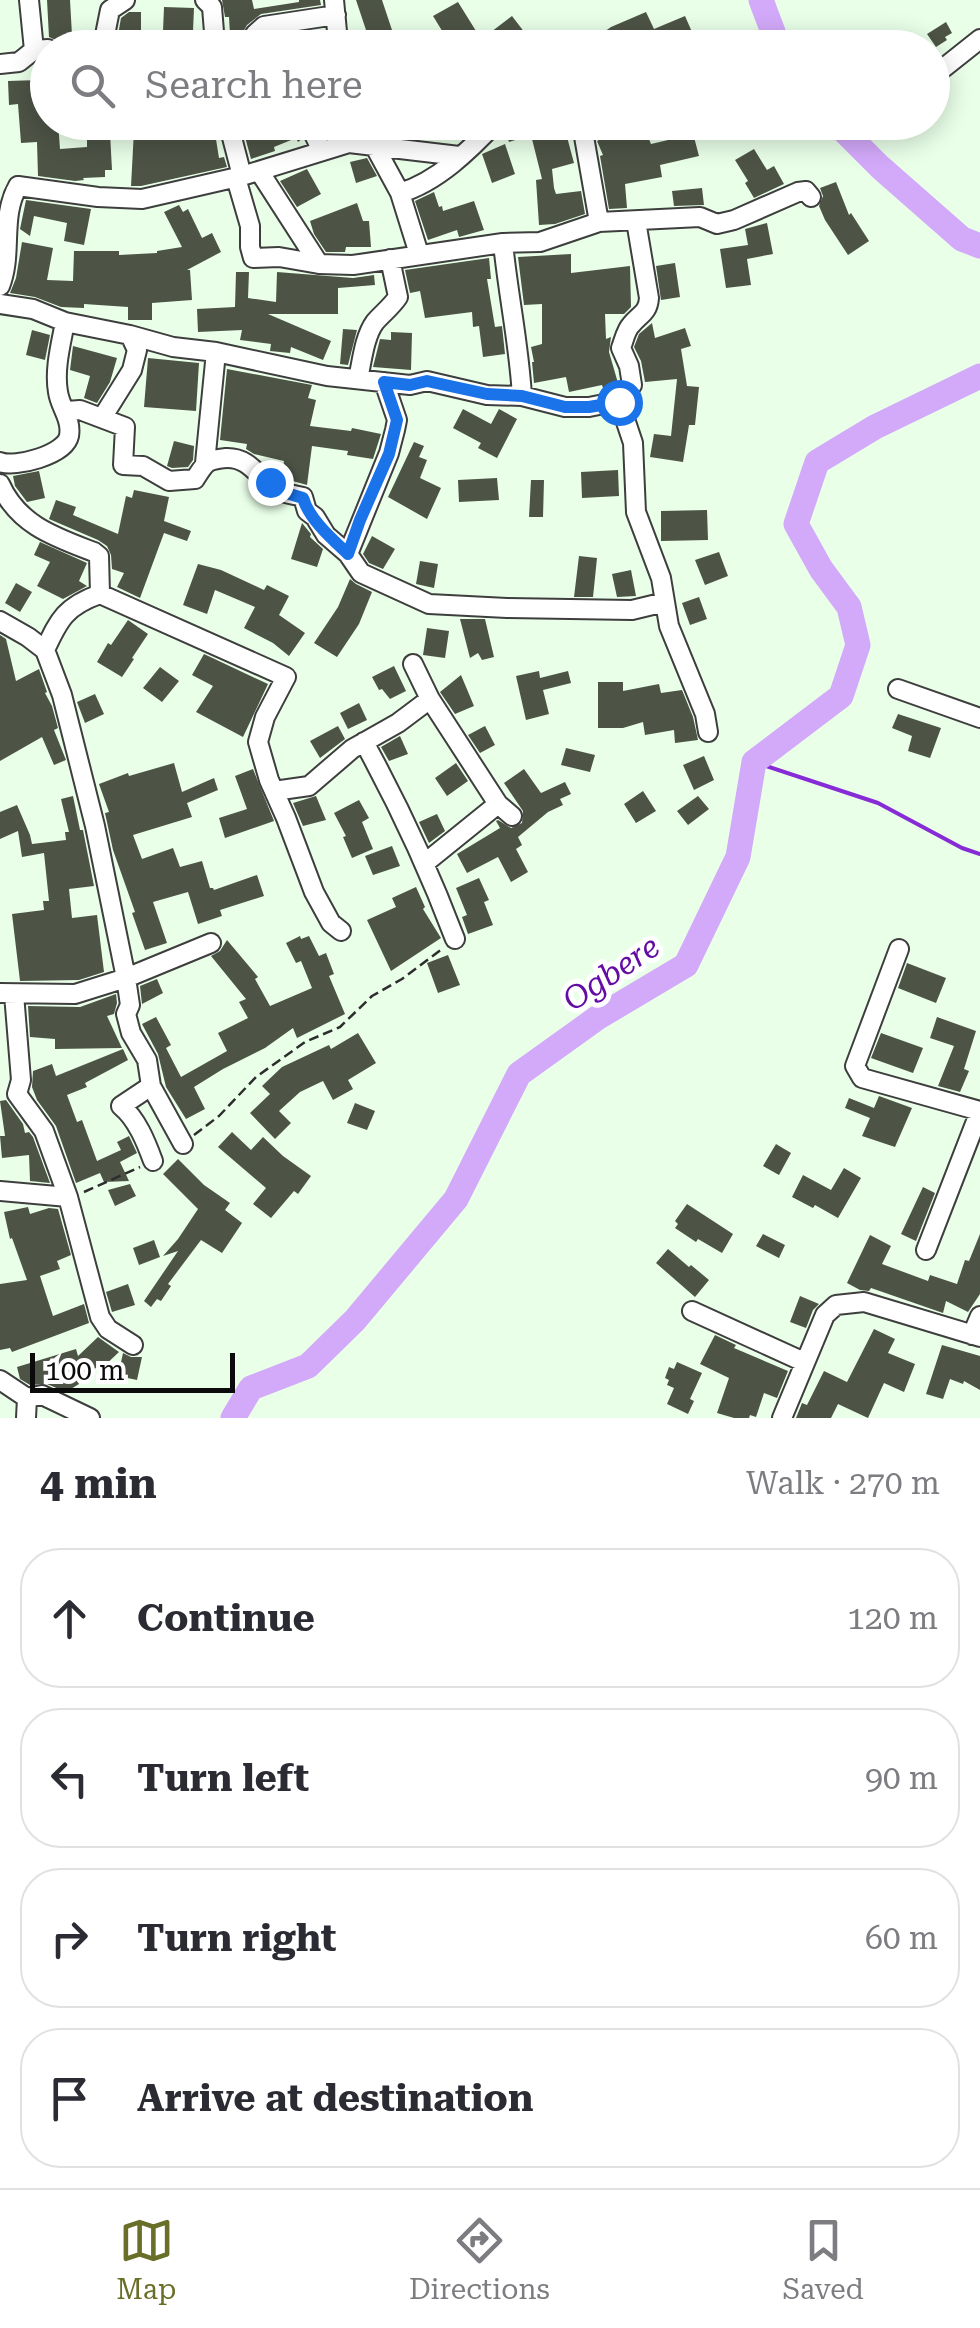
<!DOCTYPE html>
<meta charset="utf-8">
<style>
body{margin:0;font-family:"Roboto Serif",serif;background:#f2f2f3;color:#2b2b33}
.scale{position:absolute;left:30px;bottom:25px;width:205px;box-sizing:border-box;padding-left:10px;border:5px solid #0b0b0b;border-top:0;font-size:28px;line-height:35px;white-space:nowrap;color:#0b0b0b;-webkit-text-stroke:8px #fff;paint-order:stroke}
.stop{position:absolute;width:30px;height:30px;margin:-22px;border:8px solid #1a73e8;border-radius:50%;background:#fff}
.stop.end{background:#1a73e8;border-color:#fff;box-shadow:0 2px 10px #0008}
.list{margin:0;padding:0;list-style:none}
h2{display:flex;justify-content:space-between;align-items:center;height:130px;margin:0;padding:0 40px;font-size:42px}
h2 small{font-size:32px;font-weight:400;color:#7c7c81}
.list li{display:grid;grid-template-columns:65px 1fr auto;gap:30px;align-items:center;box-sizing:border-box;height:140px;margin:0 20px 20px;padding:0 20px;border:2px solid #e1e1e2;border-radius:40px}
.list b{display:block;font-size:38px;white-space:nowrap}
.list em{font-size:32px;font-style:normal;color:#7c7c81}
.icon{flex:none;width:55px;height:55px;fill:none;stroke:currentColor;stroke-width:2;stroke-linecap:round;stroke-linejoin:round}
.map{position:relative;flex:none;width:980px;height:1418px;overflow:hidden}
.search{position:absolute;background:#fff;box-shadow:0 5px 25px #0003;left:30px;right:30px;top:30px;height:110px;display:flex;align-items:center;gap:25px;box-sizing:border-box;padding:0 35px;border-radius:55px;color:#7c7c81;font-size:38px}
.sheet{height:770px;background:#fff}
nav{display:flex;justify-content:space-around;align-items:center;box-sizing:border-box;height:140px;border-top:2px solid #e1e1e2;background:#fff;font-size:28px;color:#7c7c81}
nav a{display:grid;justify-items:center;gap:5px}
nav .on{color:#696f28}
.map>svg:first-child{display:block}
.lines{fill:none;stroke-linecap:round;stroke-linejoin:round}
.stream{stroke:#872bd7;stroke-width:4}
.river{stroke:#d3a9fa;stroke-width:25}
.building{fill:#4d5446}
.minor-casing{stroke:#3e3e3e;stroke-width:22}
.path{stroke:#2d2d2d;stroke-width:2.5;stroke-dasharray:10 5;stroke-linecap:butt}
.minor{stroke:#fff;stroke-width:18}
.route{stroke:#1a73e8;stroke-width:12}
.labels{text-anchor:middle;stroke-width:10;stroke-linejoin:round;paint-order:stroke}
.water-label{font-size:32px;font-style:italic;fill:#640da4;stroke:#fff}
</style>
<div class="map">
<svg width="980" height="1418" viewBox="0 0 980 1418">
<rect width="100%" height="100%" fill="#e9ffe8"/>
<g class="lines">
<path class="stream" d="M754,762l124,41 84,45 18,6"/>
<path class="river" d="M761,0l18,48
M835,122l45,45 82,72 18,7
M233,1418l18,-30 57,-22 47,-46 101,-121 63,-125 78,-56 89,-53 52,-108 16,-95 87,-66 17,-51 -9,-38 -28,-38 -25,-45 21,-62 58,-35 105,-51"/>
</g>
<path class="building" d="M47,0h23l2,35 -10,2 -4,4 -9,-4z
M222,0h30l2,9 45,-7v-2h21l1,5 -60,9 -14,11 -5,9 -12,1 -1,-18h-4z
M356,0h26l12,36 14,-6 7,18h-49l5,-3z
M458,2l23,37 -14,9h-15l-3,-5 -7,5 -6,-9 8,-5 -11,-18z
M164,7l30,1 -1,23h-30z
M129,12h12v28h-15l-8,-5 3,-17z
M646,12l8,17 31,-13 14,32h-118l30,-21z
M512,16l13,17 -16,15h-7l-11,-16z
M946,22l6,11 -7,4 2,3 -11,7 -9,-13z
M39,80v31l9,-1v12h10l2,27 27,-2v-25h117l2,12 9,-1 4,25 5,-1 3,10 -86,19h-10l3,-56 -24,3 2,37h-7v7l-22,1 1,2 -9,1 -37,-5 -1,-34 -16,1 -3,-39 -9,1 -1,-24z
M241,122h55l6,17 -4,3 -2,-4 -22,9 1,4 -24,8z
M513,122h50l11,41 -22,6 2,19 2,6 25,-3 4,23 -30,10 -16,1 -3,-45 6,-1 -11,-44 -22,7 -4,-12 9,-2z
M634,122h8l9,22 30,-7 -4,-15h13l9,34 -39,9 2,12 -37,7 2,24 -18,1 -9,-53 3,-1 -6,-14z
M505,144l10,30 -23,9 -10,-29z
M754,149l13,21 7,-4 10,18 -30,14 -9,-15 3,-2 -13,-21z
M367,158l10,18 -21,7 -6,-21z
M307,169l14,25 -24,13 -17,-26z
M836,182l13,33 2,-2 18,28 -21,14 -23,-35 -6,-14 4,-10 -3,-8z
M702,188l2,17 -30,1 -2,-15z
M434,192l5,15 3,-1 1,5 31,-10 10,29 -25,7 -2,-7 -29,10 -13,-39z
M26,200l65,9 -7,36 -20,-4 3,-18 -33,-7 -4,20 -10,-7z
M357,203l6,18h6l2,26h-25l-1,5h-19l-12,-18 -4,-13z
M179,205l4,7 5,-3 14,29 10,-5 9,19 -34,18h3l2,30 -40,3v17h-24v-13l-44,-3v4l-23,-1 -26,-10 -25,-4 6,-15 6,-36 31,6 -6,32 26,1 1,-30h45v4l38,-2v-2l25,-4 -18,-35z
M767,223l6,31 -26,5 4,26 -25,3 -6,-39 28,-4 -3,-16z
M571,254v19l59,-7 1,41 -7,7h-19l1,25 5,-2 -2,15 9,31 -6,7 -8,1 -2,-6 -33,7 -3,-15 -32,6 -2,-21h2l-3,-15 11,-3v-40l-18,1 -6,-48z
M489,258l2,21h-4l8,48 7,-1 3,28 -22,3 -4,-31 -6,1 -1,-15 -47,6 -5,-27 -10,2 -5,-23z
M675,263l5,34 -19,3 -5,-34z
M236,272h13l-1,26 28,4 1,-30 76,6 21,-3 1,10 -37,3v26h-70l63,27 -8,19 -32,-13 -1,6 -20,-2 1,-7 -31,-4 2,-10 -44,2 -1,-23 38,-2z
M652,323l3,15 30,-10 6,18 -10,3 6,37 12,1 -4,38h-6l-6,37 -33,-5 4,-23 17,2 6,-57 -32,3 -4,-21 -7,-14 5,-13z
M343,329l14,1 -9,35 -8,-1z
M32,330l18,5 -5,25 -19,-5z
M391,332l21,1 -1,37 -38,-3 7,-28 11,1z
M73,346l44,12 -7,24 -13,21 -13,-5 6,-22 -20,-6z
M148,358l51,5 -3,48 -52,-4z
M227,369l85,16 -4,13 8,2 -6,26 41,5 1,-3 29,6 -8,25 -26,-4 1,-4 -36,-5 -5,39 -25,-7 2,-17 -30,-7 -8,-5 1,-5 -27,-4z
M463,409l28,15 8,-15 18,10 -20,39 -19,-10 3,-5 -28,-15z
M174,441l20,5 -1,14 -5,7 -16,1 -5,-2z
M414,442l10,4 -5,11 8,3 -7,18 21,10 -14,31 -39,-22z
M618,470l1,26 -37,2 -1,-26z
M39,471l6,27 -18,4 -12,-16 -2,-10z
M497,478l2,22 -40,2 -1,-22z
M531,480h13l-1,37h-14z
M134,490l35,7 -5,24 27,10 -4,10 -23,-8 -24,65 -23,-11 7,-14 -12,-4 -1,-14 -4,-9 -9,-6 -49,-21 7,-19 20,7 -3,8 45,19 8,-38 6,2z
M707,510l1,30 -47,1v-30z
M302,523l9,11 -1,3 13,12 -6,18 -26,-8z
M372,536l23,13 -12,20 -14,-6 -6,-9z
M40,542l47,21 -8,18 8,5 -24,13 -26,-13 13,-24 -16,-7z
M719,552l9,24 -23,9 -10,-25z
M579,556l18,2 -4,39h-19z
M420,561l18,3 -4,24 -18,-4z
M198,564l23,6 43,20 3,-5 22,11 -10,19 26,18 -16,23 -16,-13 -29,-15 11,-21 -40,-17 -8,24 -24,-9z
M631,570l5,26 -19,1 -5,-23z
M350,579l6,5 16,8 -13,32 -22,33 -23,-14 24,-36z
M16,583l16,9 -12,20 -15,-9z
M699,597l8,22 -17,6 -8,-22z
M460,619h25l9,38 -12,3 -4,-7 -8,5z
M128,620l20,14 -16,24 2,1 -12,18 -25,-15 11,-19 3,2z
M427,628l22,3 -4,27 -22,-3z
M0,635l6,4 10,42 23,-12 8,23 -2,1 7,13 6,22 -4,2 12,30 -12,5 -12,-28 -42,24z
M204,654l64,30 -25,53 -47,-25 17,-26 -21,-11z
M394,666l12,25 -16,8 -8,-10 -3,1 -7,-13z
M160,667l19,14 -17,21 -19,-14z
M539,671l1,7 28,-7 3,12 -28,7 6,24 -23,6 -10,-44z
M461,675l13,31 -19,8 -15,-22z
M598,682h25v9l36,-7 2,9 21,-3 11,27 5,23 -23,3 -1,-13 -29,5 -2,-13 -20,6h-25z
M95,694l9,20 -19,9 -8,-21z
M359,703l8,17 -19,9 -8,-16z
M898,714l43,14 -11,30 -22,-7 4,-15 -20,-8z
M338,726l7,13 -25,19 -10,-17z
M485,726l10,19 -15,8 -12,-18z
M400,736l8,18 -19,7 -8,-14z
M566,748l29,7 -5,17 -29,-7z
M704,756l10,24 -20,10 -11,-25z
M174,763l8,29 32,-14 4,12 -31,13 5,14 -59,18 9,24 31,-11 7,19 22,-6 8,27h3l1,2 43,-15 7,21 -44,14 2,6 -24,8 -10,-32 -35,10 14,41 -22,7 -13,-37 3,-1 -22,-62 -8,-37 4,-1 -10,-28 29,-11 1,3z
M456,763l12,18 -21,15 -12,-18z
M253,769l21,52 -49,17 -6,-20 28,-9 -12,-33z
M524,769l17,24 24,-11 6,12 -11,5 3,6 -15,7 -30,25 4,8 -6,4 12,23 -17,10 -13,-25 -31,16 -10,-19 43,-26 -4,-7 2,-1 13,8 11,-5 1,-12 -19,-28z
M643,791l13,20 -20,12 -12,-19z
M73,796l7,34h3l11,56 -25,3 3,29 25,-3 7,57 -25,8 -59,1 -8,-67 32,-4 -1,-9h6l-5,-48 -22,4 -4,-26 -18,8v-27l17,-7 13,30 2,9 34,-4 -1,-8h4l-8,-33z
M316,796l10,24 -23,6 -10,-23z
M698,796l11,13 -21,16 -11,-14z
M359,800l10,18 -7,4 11,27 -21,9 -9,-21 3,-1 -12,-23z
M437,814l8,17 -16,12 -10,-21z
M392,846l8,20 -27,9 -8,-19z
M479,878l10,22 -5,2 9,23 -25,9 -6,-17 5,-2 -11,-27z
M416,887l9,20 -2,2 18,29 -50,33 -24,-51 29,-13 -4,-9z
M300,936l1,3 8,-3 10,20 7,-3 8,21 -5,2 16,38 -48,24 -4,-10 -28,20 -42,21 -29,18 11,22 -19,10 -20,-32 -8,-33 -16,-30 14,-7 15,28 -5,3 15,29 46,-26 -9,-18 30,-15 -9,-16 7,-3 -35,-43 9,-5 7,-11 31,37 -3,2 15,27 42,-18 -11,-27 -5,2 -10,-20z
M448,955l12,30 -22,8 -11,-30z
M907,963l39,15 -10,25 -38,-15z
M157,979l6,14 -21,11 -2,-18z
M116,994l1,9 -3,11 -7,2 15,32 -67,1v-10l-25,-2 -2,-31 52,1z
M937,1017l39,14 -12,38 5,2 -9,21 -22,-6 16,-40 -24,-8z
M358,1033l18,30 -28,17 5,9 -20,11 -10,-19 -23,11 -21,19 12,12 -16,16 -25,-26 20,-19 -8,-8 20,-19 47,-22 2,4z
M881,1033l42,15 -10,25 -42,-15z
M123,1049l5,11 -43,23 2,4 -20,8 10,27 5,-2 15,41 24,-11 -4,-8 12,-6 8,17 -17,9 9,19 -25,1 -4,-9 -24,10 -20,-57 -19,-26 -5,-13 1,-16 19,-7 4,12z
M879,1096l33,12 -17,39 -33,-11 8,-18 -25,-10 4,-10 25,10z
M6,1100l17,24 2,9 4,-1 4,5 17,46 -20,-2 -1,-26 -27,3 -2,-22h5l-5,-35z
M355,1103l20,8 -8,19 -20,-7z
M232,1132l19,18 12,-13 20,19 28,20 -13,18 -4,-3 -23,27 -18,-14 13,-16 -48,-41z
M776,1144l15,9 -12,22 -16,-9z
M178,1159l26,26 26,18 -5,7 17,13 -20,30 -21,-13 -33,44 3,2 -10,15 -4,-2 -6,8 -7,-6 34,-50 -15,5 15,-17 20,-30 -35,-35z
M844,1168l17,10 -23,40 -23,-13 -2,3 -21,-11 11,-22 28,15z
M130,1184l6,12 -21,10 -7,-16z
M923,1187l12,6 -19,48 -15,-7z
M687,1204l46,30 -11,19 -24,-14 -2,3 -21,-14 3,-4 -3,-3z
M28,1207l2,7 19,-6 9,1 13,46 -14,6 3,8 -20,7 13,40 31,-12 5,19 -77,29 -2,-4 -10,2v-66l27,-4 -15,-42 -2,1 -6,-27z
M763,1234l22,11 -6,13 -23,-12z
M980,1234v60l-12,18 -22,-11 -3,12 -72,-25 -2,3 -9,-1 -13,-7 23,-48 21,11 -9,18 46,17 2,-6 27,9 8,-24 4,1z
M154,1240l6,17 -21,8 -6,-17z
M668,1249l21,18 2,-2 18,15 -14,17 -39,-34z
M128,1284l7,21 -23,7 -6,-20z
M800,1296l19,8 -6,6 -7,18 -16,-6z
M874,1329l21,10 -7,14 27,11 -11,28 -20,-9 -16,35 -30,-14 -7,14h-35l6,-15 5,2 17,-34 23,11z
M715,1335l21,10 -2,3 54,23 -11,27 -13,-5 -8,24 -6,-2 -1,3h-15l-17,-5 12,-35 -29,-14z
M98,1337l21,15 -18,17 -2,-2 -25,9 5,8 -13,8 -19,-8 -17,1 -10,-6 -3,-12 59,-18 2,7z
M942,1345l38,11v34l-16,-9 -1,3 -13,-5 -7,20 -17,-5z
M123,1353l8,4h11l-5,23 -19,-4z
M677,1362l25,11 -12,26 4,2 -6,13 -21,-10 7,-16 -7,-3 2,-5 -4,-2 4,-11 5,2z"/>
<g class="lines">
<defs>
<path id="minor" d="M29,0l5,50
M205,0l7,7 2,25 -3,16
M334,0l4,42 2,6
M103,45l7,-35 15,-10
M68,48l35,-3 14,3
M251,48l4,-14 9,-8 72,-11
M0,64l19,-2 15,-12 14,-1
M941,70l39,-31
M228,122l14,54
M308,122l14,29
M370,122l-1,14 31,57 19,61
M580,122l3,9 16,91
M583,131l21,-9
M259,171l60,93
M236,178l14,48v21l3,11 26,-1 40,7 34,1 150,-22 37,-1 59,-20 101,-5 17,7 17,-4 64,-28 8,-1 5,6
M400,193c37,-11 70,-43 96,-71
M503,243c5,51 16,101 19,153
M0,286c13,-32 0,-69 18,-100l80,11 44,2 100,-23 107,-33 110,13
M0,304l33,5 32,13 65,13 43,12 43,5 111,24 83,9 17,-4 60,14 35,1 43,11h24l30,-6 13,-16 -3,-19 -8,-18c3,-8 5,-18 10,-23 9,-11 17,-12 18,-27l-13,-77
M358,379c4,-17 6,-42 17,-57 8,-9 16,-15 23,-25l-8,-38
M619,401l14,42 3,69 25,66 8,48 36,88 3,18
M67,411l13,-1 45,17 -2,38 20,1 26,15 26,-2c11,-17 11,-19 31,-21 26,-1 33,23 53,33 7,3 17,4 24,6l4,14 8,6 11,18 22,19 13,19 68,31 78,4 125,2 33,-8
M102,418l30,-48 5,-20 -7,-15
M0,462c15,6 65,-7 69,-26 3,-17 -9,-29 -11,-44 -4,-23 3,-48 7,-70
M205,463l11,-111
M0,484c18,41 55,53 94,68l5,4 1,38
M348,554l41,-101 6,-23 2,-10 -13,-38
M0,621l28,16 17,13 17,45 33,131 31,152 4,27 -4,9 5,19 16,27 4,26 32,58
M45,650c14,-31 21,-44 55,-56l186,83 -21,40 -7,25 11,38 17,38 28,74 17,31 10,8
M413,664l17,35 68,105 14,12
M898,689l82,29
M364,742c35,64 65,128 91,197
M274,791l35,-5 43,-37 46,-26 32,-24
M425,863l73,-59
M899,949l-44,117 7,12 118,33
M0,993l75,1 51,-16 85,-35
M14,994l7,86 -4,14
M151,1086l-30,20c16,13 25,36 32,55
M17,1094l27,37 24,66 32,120 8,12 25,16
M0,1191l68,6
M926,1250l54,-139
M692,1311l112,51
M972,1335l8,-19
M0,1380l27,18 15,-3 48,23
M26,1418l1,-20
M782,1418l43,-103 11,-10 28,-3 116,35"/>
</defs>
<use href="#minor" class="minor-casing"/>
<path class="path" d="M194,1135l25,-19 37,-39 49,-35 35,-15 32,-31 30,-17 40,-30
M84,1192l56,-25"/>
<use href="#minor" class="minor"/>
</g>
<g class="lines">
<path class="route" d="M270,482l6,8 27,8c6,21 29,41 45,56l12,-34 29,-66 8,-34 -13,-38 26,3 17,-4 60,13 35,2 43,11h24l30,-5"/>
</g>
<g class="labels">
<g class="water-label">
<text transform="translate(611 973) rotate(-34)" y="11">Ogbere</text>
</g>
</g>
</svg>
<div class="scale">100 m</div>
<div class="stop" style="left:619px;top:402px"></div>
<div class="stop end" style="left:270px;top:482px"></div>
<div class="search"><svg class="icon" aria-label="search" viewBox="0 0 24 24"><circle cx="10" cy="10" r="6"/><path d="M15 15l6 6"/></svg>Search here</div>
</div>
<section class="sheet">
<h2>4 min<small>Walk · 270 m</small></h2>
<ul class="list">
<li><svg class="icon" aria-label="ahead" viewBox="0 0 24 24"><path d="M12 20V5M6 11l6-6 6 6"/></svg><div><b>Continue</b></div><em>120 m</em></li>
<li><svg class="icon" aria-label="left" viewBox="0 0 24 24"><path d="M17 20v-9H6M10 6l-5 5 5 5"/></svg><div><b>Turn left</b></div><em>90 m</em></li>
<li><svg class="icon" aria-label="right" viewBox="0 0 24 24"><path d="M7 20v-9h11M14 6l5 5-5 5"/></svg><div><b>Turn right</b></div><em>60 m</em></li>
<li><svg class="icon" aria-label="arrive" viewBox="0 0 24 24"><path d="M6 21V4h12l-3 4 3 4H6"/></svg><div><b>Arrive at destination</b></div></li>
</ul>
</section>
<nav>
<a class="on"><svg class="icon" aria-label="map" viewBox="0 0 24 24"><path d="M3 6l6-2 6 2 6-2v14l-6 2-6-2-6 2zM9 4v14M15 6v14"/></svg>Map</a>
<a><svg class="icon" aria-label="directions" viewBox="0 0 24 24"><path d="M12 3l9 9-9 9-9-9zM9 14v-3h6M13 9l2 2-2 2"/></svg>Directions</a>
<a><svg class="icon" aria-label="saved" viewBox="0 0 24 24"><path d="M7 4h10v16l-5-4-5 4z"/></svg>Saved</a>
</nav>
